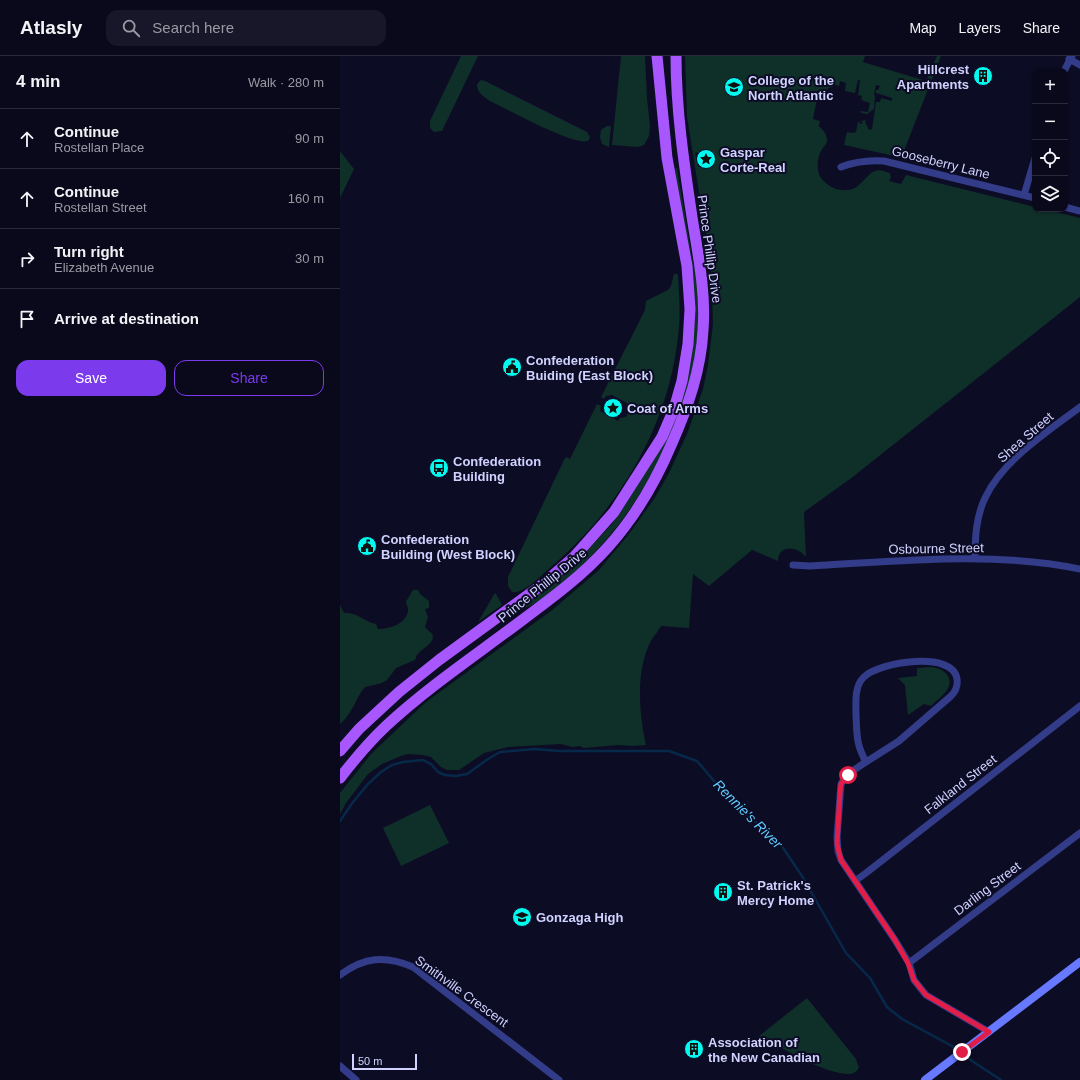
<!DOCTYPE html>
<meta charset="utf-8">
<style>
body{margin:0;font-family:Arial,sans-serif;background:#181729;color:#f1f3f6}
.controls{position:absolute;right:12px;top:12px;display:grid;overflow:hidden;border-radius:8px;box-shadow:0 1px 3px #0004}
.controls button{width:36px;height:36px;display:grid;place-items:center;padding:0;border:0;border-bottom:1px solid #2a2a3b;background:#0a091c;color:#f1f3f6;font:20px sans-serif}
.scale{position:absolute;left:12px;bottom:10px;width:65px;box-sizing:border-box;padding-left:4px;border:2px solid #d0d2ff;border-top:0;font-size:11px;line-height:14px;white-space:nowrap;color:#d0d2ff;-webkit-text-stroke:3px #0d0c25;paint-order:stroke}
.stop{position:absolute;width:12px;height:12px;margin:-9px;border:3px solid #e11d48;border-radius:50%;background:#fff}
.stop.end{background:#e11d48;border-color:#fff;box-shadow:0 1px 4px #0008}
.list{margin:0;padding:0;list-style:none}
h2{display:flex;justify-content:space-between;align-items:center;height:52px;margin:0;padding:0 16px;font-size:17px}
h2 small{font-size:13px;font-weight:400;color:#999aa3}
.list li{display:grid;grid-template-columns:26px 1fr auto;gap:12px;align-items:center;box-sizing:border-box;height:60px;padding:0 16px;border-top:1px solid #2a2a3b}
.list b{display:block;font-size:15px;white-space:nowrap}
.list p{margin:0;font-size:13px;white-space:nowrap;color:#999aa3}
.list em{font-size:13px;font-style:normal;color:#999aa3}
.actions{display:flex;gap:8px;padding:12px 16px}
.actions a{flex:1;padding:9px 0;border:1px solid #7c3aed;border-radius:12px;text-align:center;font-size:14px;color:#7c3aed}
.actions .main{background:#7c3aed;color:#fff}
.icon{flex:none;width:22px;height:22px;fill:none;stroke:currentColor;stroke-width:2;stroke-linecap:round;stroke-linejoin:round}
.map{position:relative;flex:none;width:740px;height:1024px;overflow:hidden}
header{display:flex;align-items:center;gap:24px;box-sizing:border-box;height:56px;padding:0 20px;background:#0a091c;border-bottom:1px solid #2a2a3b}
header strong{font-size:19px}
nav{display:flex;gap:22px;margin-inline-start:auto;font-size:14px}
.search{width:280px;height:36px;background:#181729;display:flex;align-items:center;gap:10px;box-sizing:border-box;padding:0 14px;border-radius:12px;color:#999aa3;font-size:15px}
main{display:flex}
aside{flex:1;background:#0a091c}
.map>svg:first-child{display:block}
.green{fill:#0f2f29;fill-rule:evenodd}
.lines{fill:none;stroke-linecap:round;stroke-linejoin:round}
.stream{stroke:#072949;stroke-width:2.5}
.street{stroke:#333c88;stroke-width:7}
.secondary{stroke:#6779ff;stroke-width:8}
.primary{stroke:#a857ff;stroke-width:11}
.route{stroke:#e11d48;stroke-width:5}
.labels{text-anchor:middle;stroke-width:4;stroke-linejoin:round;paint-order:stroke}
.poi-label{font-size:13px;font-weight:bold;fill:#d0d2ff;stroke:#0d0c25;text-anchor:start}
.street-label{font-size:13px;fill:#d0d2ff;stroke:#0d0c25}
.water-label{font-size:14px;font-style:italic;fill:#5eccff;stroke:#0d0c25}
</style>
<header>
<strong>Atlasly</strong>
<div class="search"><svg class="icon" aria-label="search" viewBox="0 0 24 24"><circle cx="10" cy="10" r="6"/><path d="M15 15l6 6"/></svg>Search here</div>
<nav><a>Map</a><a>Layers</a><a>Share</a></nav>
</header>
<main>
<aside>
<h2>4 min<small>Walk · 280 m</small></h2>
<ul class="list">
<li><svg class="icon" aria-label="ahead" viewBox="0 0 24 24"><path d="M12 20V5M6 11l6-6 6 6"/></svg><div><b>Continue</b><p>Rostellan Place</p></div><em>90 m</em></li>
<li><svg class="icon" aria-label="ahead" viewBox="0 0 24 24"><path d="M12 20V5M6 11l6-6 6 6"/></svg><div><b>Continue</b><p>Rostellan Street</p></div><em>160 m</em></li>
<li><svg class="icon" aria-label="right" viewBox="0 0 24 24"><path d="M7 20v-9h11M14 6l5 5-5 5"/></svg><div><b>Turn right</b><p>Elizabeth Avenue</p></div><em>30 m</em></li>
<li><svg class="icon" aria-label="arrive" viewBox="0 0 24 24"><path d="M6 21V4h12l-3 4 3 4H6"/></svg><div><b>Arrive at destination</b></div></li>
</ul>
<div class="actions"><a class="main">Save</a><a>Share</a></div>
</aside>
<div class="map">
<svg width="740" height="1024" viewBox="0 0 740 1024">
<rect width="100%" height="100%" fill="#0d0c25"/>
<path class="green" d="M121,0h17l-36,75 -8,1 -4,-4v-7z
M281,0h24l2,42 3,28 -1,10 -5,9 -6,2 -26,-2z
M345,0h180l-2,6 63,19 11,-25h4l-39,100 -3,1 -55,-12 3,-13 6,1 3,-1 2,-10 2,-1 -1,2 2,1 2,-1 -2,-2 5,-1 -1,2 4,8 3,-1 4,-27h4l1,-4 11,3v-3l-16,-5v-3h2l2,-4 -4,-1 -2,10 1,1 -1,13 -7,5 -6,-1 -1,-2 8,1 2,-9 -9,-3 1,-4 -4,-1 2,-15h-2l-3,13 -10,-2 1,-8 -6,-2 -1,5 -6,-2v3l-5,1 -2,7 -8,-1 -5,25 7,2 -1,5c4,4 9,9 8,16 -1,3 -4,5 -5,7 -5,8 -6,22 -1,29 9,12 27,17 38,7 5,-4 10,-12 16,-14 5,-2 10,1 15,2l1,4 -2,4 12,3 5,-9 129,32v2h9l36,9v79l-230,182 -46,33 2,45c-8,-11 -28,-13 -28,4l-26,-11 -43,36 -16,-12 -4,54 -28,-2c-3,5 -6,9 -9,13 -17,30 -13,74 -6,106l-13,1 -15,-1 -34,3 -5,-2 -7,1 -11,-3 -53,3 -24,6 -25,17h-12l-6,-3 -10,-10 -8,-2 -15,-1 -7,2 -19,8 -14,10 -22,29 -6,11v-21l31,-39 55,-52 125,-91 48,-41 30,-36 25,-35 15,-26 18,-39 16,-45 5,-24 5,-41 -2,-58 -24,-149zM368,94l2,15 -12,2 -3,-14z
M141,24l4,1 102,51 3,5 -2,4c-15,5 -81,-32 -98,-40 -7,-5 -13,-8 -13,-17z
M267,70h4l-2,21 -7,-3 -2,-7 1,-7z
M0,95l14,18 -14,29z
M337,112l16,95c1,5 3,9 4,14 1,8 1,17 1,25 5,98 -55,212 -129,275 -12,10 -31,29 -47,31l-1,-1 35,-27 25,-23 31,-33 14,-20 26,-43 36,-98 -9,-161 -4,-33z
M334,218h2l2,1c1,20 3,40 0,61 -9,89 -59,173 -126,230 -8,7 -29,29 -40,26l-4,-6v-9l56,-117 2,-3 4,2 27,-55 4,2 -1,5 18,10 2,-3 6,-1 2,-4 -2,-6 1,-4 -15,-8 -6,1 -2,3 -3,-2 44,-87 1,-9 22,-11 3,-4z
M73,534h5l2,4 9,7v7l-4,1 3,8 -3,10c2,3 6,5 7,7 5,8 -11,15 -14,20 -2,1 -2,4 -3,6l-19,8 -9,12 -5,3 -17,4c-10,12 -12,26 -25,37v-119l4,8c11,-2 21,9 32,11l2,5c11,0 28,-5 30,-18 1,-3 -2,-6 -2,-10 3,-3 4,-7 7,-11z
M155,537l1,1 6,11 -24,17z
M591,611c12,1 24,10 16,23 -4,6 -11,11 -16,16l-7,-2 -16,11 -3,-30 -7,-7 19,-2v-8z
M90,749l19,38 -48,23 -18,-38z
M467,942l49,61 3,9c-3,4 -6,6 -10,6 -23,1 -69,-27 -90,-38z"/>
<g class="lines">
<path class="stream" d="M0,765l13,-19 15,-18 13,-12 11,-7 11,-3 20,-2 8,4 7,8 7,3 11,1 11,-2 21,-15 12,-7 35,-3 24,2h110l28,10 35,41 18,16 16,11 11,10 25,37 44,77 24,25 17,29 15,12 50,27 20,15 29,19"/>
<path class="street" d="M729,3l11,6
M724,15l8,-15
M501,111c15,-6 27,-7 43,-6l151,37
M684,139l11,-37
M725,151l15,4
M635,502c0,-20 1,-41 10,-60 18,-38 62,-66 95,-91
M453,509l17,1c90,-5 182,-15 270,3
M526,706l33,-21 52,-45c5,-5 7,-10 6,-17 -4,-29 -78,-17 -93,-2 -10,9 -8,26 -8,38 1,20 0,29 10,47 -9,6 -20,12 -25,22l-4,53 1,14 3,9 54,80 14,23 5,17 12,15 63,37
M515,825l11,-8 214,-167
M569,907l171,-130
M0,919c24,-18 45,-20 73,-8l146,113
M0,1010l16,14"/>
<path class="secondary" d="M585,1024l155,-118"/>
<path class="primary" d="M0,695l19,-22 40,-37 40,-32 104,-76 31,-27 40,-45 48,-75 12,-28 8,-28 6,-37 2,-35 -3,-43 -20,-108 -10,-102
M0,722c14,-18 30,-37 46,-52 42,-39 90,-71 135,-105 31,-23 61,-45 87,-74 27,-30 48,-66 64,-104 16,-36 29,-73 31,-113 3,-38 -5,-75 -11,-113 -8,-53 -16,-107 -16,-161"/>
</g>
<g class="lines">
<path class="route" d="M508,719l-7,9 -1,8 -3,52 4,16 54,80 13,23 6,17 12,15 63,37 -27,20"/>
</g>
<defs>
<symbol id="building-disc" viewBox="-11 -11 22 22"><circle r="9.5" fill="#00fbf0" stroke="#0d0c25"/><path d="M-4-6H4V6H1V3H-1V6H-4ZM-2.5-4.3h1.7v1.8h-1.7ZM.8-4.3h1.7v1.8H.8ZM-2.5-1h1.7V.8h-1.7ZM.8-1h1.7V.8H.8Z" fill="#111"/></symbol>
<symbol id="university-disc" viewBox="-11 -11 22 22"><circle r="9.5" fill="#00fbf0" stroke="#0d0c25"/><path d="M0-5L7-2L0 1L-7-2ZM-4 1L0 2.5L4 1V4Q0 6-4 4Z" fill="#111"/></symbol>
<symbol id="sight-disc" viewBox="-11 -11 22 22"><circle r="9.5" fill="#00fbf0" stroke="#0d0c25"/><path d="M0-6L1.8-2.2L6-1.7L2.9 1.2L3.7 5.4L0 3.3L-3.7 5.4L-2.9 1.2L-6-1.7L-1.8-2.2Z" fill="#111"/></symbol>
<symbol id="civic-disc" viewBox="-11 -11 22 22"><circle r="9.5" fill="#00fbf0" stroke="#0d0c25"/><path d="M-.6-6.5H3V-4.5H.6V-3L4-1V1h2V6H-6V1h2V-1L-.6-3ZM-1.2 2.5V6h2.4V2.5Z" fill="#111"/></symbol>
<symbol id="bus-disc" viewBox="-11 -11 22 22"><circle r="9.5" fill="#00fbf0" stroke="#0d0c25"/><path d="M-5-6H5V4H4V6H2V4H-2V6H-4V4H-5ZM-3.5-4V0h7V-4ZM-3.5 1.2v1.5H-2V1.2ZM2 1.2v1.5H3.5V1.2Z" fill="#111"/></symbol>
<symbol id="school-disc" viewBox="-11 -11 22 22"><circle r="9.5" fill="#00fbf0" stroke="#0d0c25"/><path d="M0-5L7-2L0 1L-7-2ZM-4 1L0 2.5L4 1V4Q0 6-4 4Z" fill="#111"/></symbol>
</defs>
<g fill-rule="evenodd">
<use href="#building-disc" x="632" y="9" width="22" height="22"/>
<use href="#university-disc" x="383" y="20" width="22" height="22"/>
<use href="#sight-disc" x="355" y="92" width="22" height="22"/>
<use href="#civic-disc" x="161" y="300" width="22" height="22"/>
<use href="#sight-disc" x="262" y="341" width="22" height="22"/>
<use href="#bus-disc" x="88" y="401" width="22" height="22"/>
<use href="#civic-disc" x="16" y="479" width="22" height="22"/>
<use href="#building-disc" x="372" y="825" width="22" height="22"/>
<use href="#school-disc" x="171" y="850" width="22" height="22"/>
<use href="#building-disc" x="343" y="982" width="22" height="22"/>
</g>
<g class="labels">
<g class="poi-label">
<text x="629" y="18" text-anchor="end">Hillcrest<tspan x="629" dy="15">Apartments</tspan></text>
<text x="408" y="29">College of the<tspan x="408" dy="15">North Atlantic</tspan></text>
<text x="380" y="101">Gaspar<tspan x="380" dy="15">Corte-Real</tspan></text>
<text x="186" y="309">Confederation<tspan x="186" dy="15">Buiding (East Block)</tspan></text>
<text x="287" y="357">Coat of Arms</text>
<text x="113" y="410">Confederation<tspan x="113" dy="15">Building</tspan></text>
<text x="41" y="488">Confederation<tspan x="41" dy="15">Building (West Block)</tspan></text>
<text x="397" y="834">St. Patrick's<tspan x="397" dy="15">Mercy Home</tspan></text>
<text x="196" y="866">Gonzaga High</text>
<text x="368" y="991">Association of<tspan x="368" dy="15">the New Canadian</tspan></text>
</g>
<g class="street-label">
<text transform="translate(601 106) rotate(14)" y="5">Gooseberry Lane</text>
<text transform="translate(370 193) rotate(82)" y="5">Prince Phillip Drive</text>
<text transform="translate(685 381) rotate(-41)" y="5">Shea Street</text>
<text transform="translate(596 492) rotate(-1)" y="5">Osbourne Street</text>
<text transform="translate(202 529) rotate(-39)" y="5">Prince Phillip Drive</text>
<text transform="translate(620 728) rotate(-38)" y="5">Falkland Street</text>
<text transform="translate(647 832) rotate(-37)" y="5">Darling Street</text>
<text transform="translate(122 935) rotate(36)" y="5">Smithville Crescent</text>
</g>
<g class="water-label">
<text transform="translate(408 758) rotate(45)" y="5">Rennie's River</text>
</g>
</g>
</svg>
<div class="controls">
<button>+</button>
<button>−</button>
<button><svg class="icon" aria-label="locate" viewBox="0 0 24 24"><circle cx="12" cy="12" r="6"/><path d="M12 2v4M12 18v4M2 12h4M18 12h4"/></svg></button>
<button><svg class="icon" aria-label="layers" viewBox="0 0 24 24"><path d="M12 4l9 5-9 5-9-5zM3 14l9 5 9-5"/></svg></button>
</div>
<div class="scale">50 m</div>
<div class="stop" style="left:508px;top:719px"></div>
<div class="stop end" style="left:622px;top:996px"></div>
</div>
</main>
